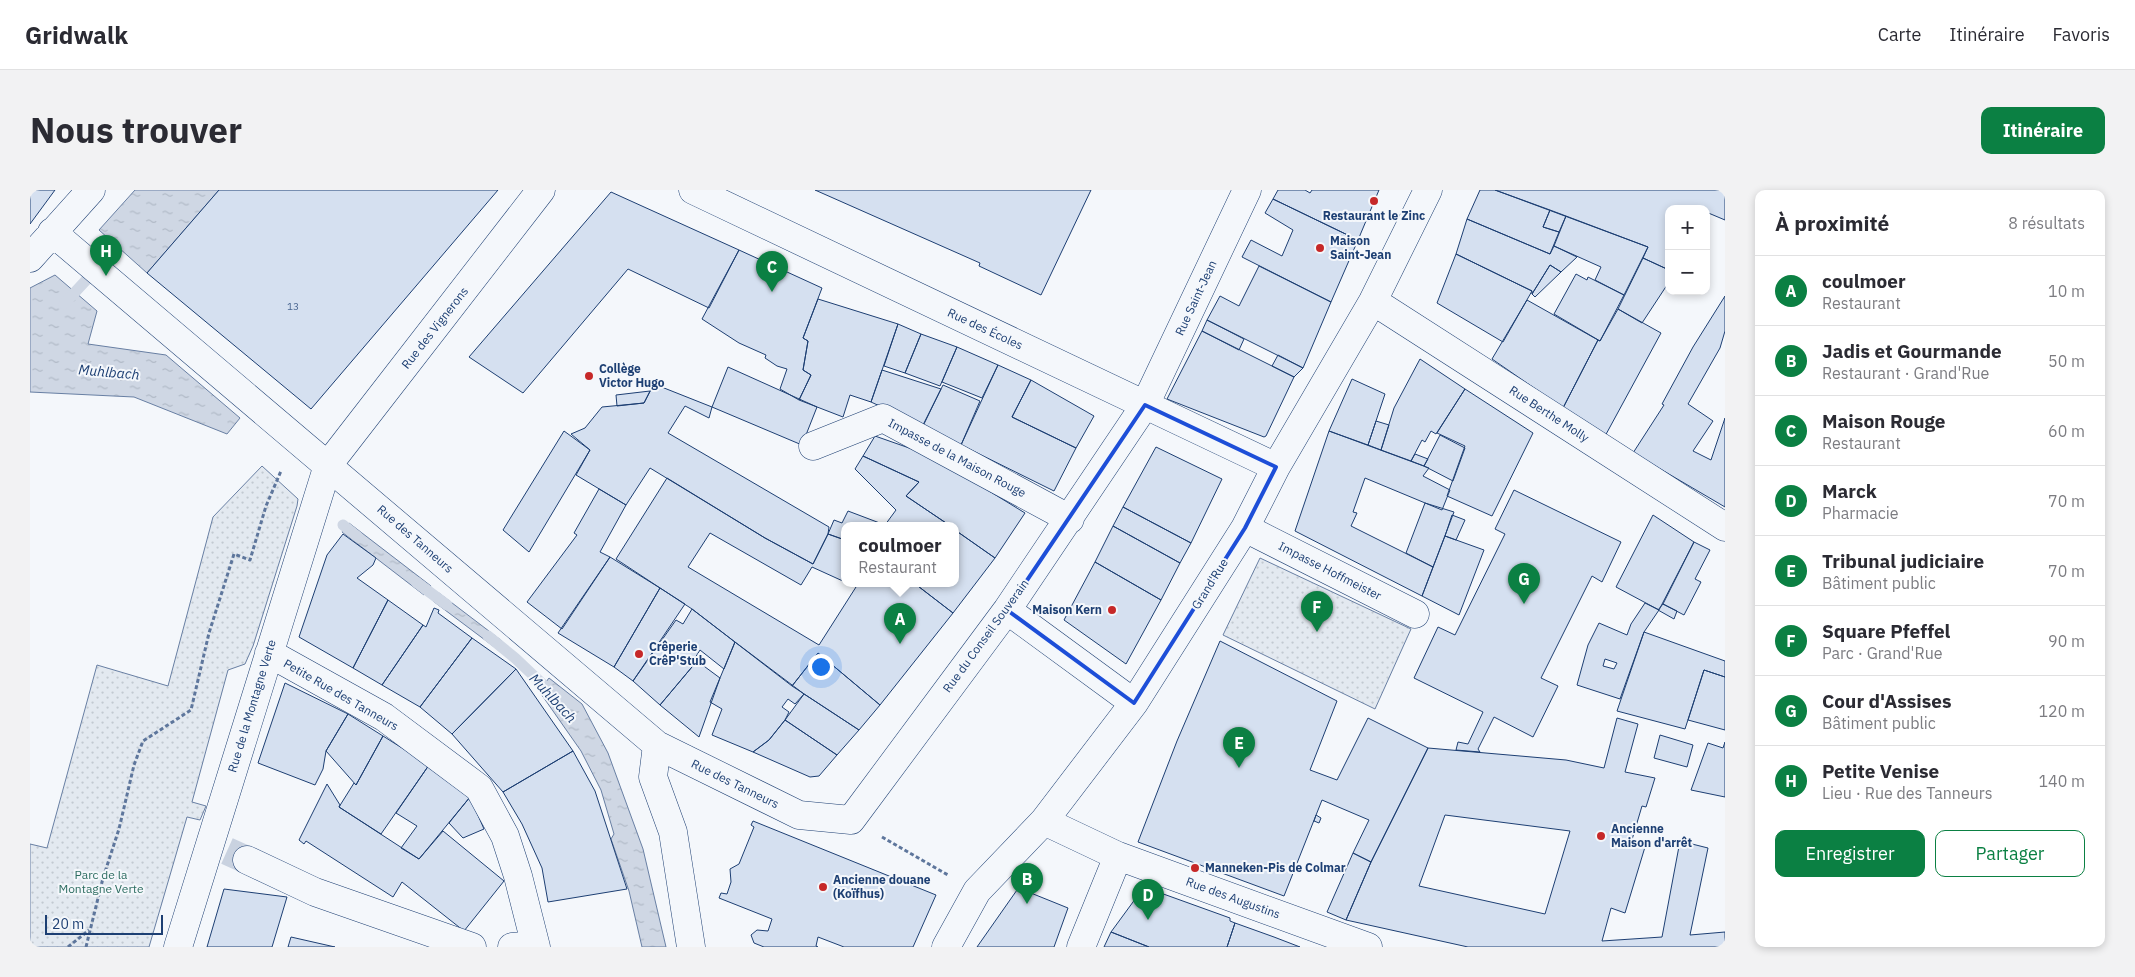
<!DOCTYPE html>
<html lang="fr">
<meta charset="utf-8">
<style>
body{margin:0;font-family:"IBM Plex Sans",sans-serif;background:#f2f2f3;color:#2b2b33}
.controls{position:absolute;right:15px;top:15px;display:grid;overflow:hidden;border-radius:10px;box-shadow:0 2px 8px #0003}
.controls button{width:45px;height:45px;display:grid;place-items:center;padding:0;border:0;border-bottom:1px solid #e1e1e2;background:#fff;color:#2b2b33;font:25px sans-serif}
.scale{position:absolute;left:15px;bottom:12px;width:118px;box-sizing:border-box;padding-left:5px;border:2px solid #1d3f73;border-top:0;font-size:14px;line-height:18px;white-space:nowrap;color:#1d3f73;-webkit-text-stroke:4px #f4f7fb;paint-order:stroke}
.you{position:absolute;left:790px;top:476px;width:18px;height:18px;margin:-12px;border:4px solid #fff;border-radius:50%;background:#1a73e8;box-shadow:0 0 0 8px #1a73e833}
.badge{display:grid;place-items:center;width:32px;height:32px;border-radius:50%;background:#0b8043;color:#fff;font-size:16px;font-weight:700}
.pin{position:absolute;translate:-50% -41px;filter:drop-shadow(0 1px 2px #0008)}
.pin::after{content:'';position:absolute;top:26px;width:18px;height:15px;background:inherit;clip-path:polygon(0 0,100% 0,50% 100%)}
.popup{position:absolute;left:811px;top:332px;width:118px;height:65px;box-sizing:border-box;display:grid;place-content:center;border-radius:10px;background:#fff;filter:drop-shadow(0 1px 4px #0005);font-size:16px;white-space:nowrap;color:#7c7c81}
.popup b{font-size:19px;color:#2b2b33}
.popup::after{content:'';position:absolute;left:50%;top:100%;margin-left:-10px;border:10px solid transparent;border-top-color:#fff}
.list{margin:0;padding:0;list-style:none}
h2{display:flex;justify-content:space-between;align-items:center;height:65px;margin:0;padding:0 20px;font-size:21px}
h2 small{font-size:16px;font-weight:400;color:#7c7c81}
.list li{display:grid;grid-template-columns:32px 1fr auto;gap:15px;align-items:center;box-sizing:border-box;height:70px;padding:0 20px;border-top:1px solid #e1e1e2}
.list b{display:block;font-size:19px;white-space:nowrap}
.list p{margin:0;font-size:16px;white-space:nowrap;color:#7c7c81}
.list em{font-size:16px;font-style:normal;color:#7c7c81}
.actions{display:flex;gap:10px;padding:15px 20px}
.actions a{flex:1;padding:11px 0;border:1px solid #0b8043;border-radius:10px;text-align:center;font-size:18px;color:#0b8043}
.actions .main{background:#0b8043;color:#fff}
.map{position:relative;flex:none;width:1695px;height:757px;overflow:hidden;border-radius:10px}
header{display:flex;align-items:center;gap:30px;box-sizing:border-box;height:70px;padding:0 25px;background:#fff;border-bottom:1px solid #e1e1e2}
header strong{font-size:24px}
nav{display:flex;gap:28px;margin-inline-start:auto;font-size:18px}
.intro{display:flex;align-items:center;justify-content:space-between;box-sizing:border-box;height:120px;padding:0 30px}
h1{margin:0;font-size:35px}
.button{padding:12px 22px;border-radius:10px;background:#0b8043;color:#fff;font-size:18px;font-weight:700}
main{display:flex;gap:30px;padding:0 30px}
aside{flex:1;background:#fff;border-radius:10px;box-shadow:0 2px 8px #0003}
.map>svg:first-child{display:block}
.park{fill:url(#park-dots);stroke:#687fa3}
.water{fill:url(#water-ripples);stroke:#687fa3}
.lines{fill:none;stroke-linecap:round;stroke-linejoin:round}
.stream{stroke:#cfd7e4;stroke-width:11}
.building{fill:#d5e0f0;stroke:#1d3f73;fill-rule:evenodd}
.minor-tunnel{stroke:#c9d2e0;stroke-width:28;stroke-dasharray:28 14;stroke-linecap:butt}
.minor-casing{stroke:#1d3f73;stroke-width:29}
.path{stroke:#5e769c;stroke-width:3;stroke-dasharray:4 2.5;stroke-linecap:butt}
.minor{stroke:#f4f7fb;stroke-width:28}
.marked{fill:none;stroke:#1d4ed8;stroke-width:4;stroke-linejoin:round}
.poi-dot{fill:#c62828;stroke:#f4f7fb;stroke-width:2}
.labels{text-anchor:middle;stroke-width:4;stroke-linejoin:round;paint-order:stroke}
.number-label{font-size:10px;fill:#4b6792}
.poi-label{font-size:12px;font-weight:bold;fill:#1d3f73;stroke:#f4f7fb;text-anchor:start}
.street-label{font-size:12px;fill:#1d3f73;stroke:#f4f7fb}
.park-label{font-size:12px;fill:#2c6c60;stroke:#f4f7fb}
.water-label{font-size:14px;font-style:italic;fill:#1d3f73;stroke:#f4f7fb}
</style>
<header>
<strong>Gridwalk</strong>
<nav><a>Carte</a><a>Itinéraire</a><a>Favoris</a></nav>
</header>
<div class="intro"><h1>Nous trouver</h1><a class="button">Itinéraire</a></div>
<main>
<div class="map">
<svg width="1695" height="757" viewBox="0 0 1695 757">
<defs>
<pattern id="park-dots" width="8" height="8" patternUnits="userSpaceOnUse" patternTransform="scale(1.25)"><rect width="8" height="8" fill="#e3e9f0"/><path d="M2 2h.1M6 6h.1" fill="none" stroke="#c2c9d1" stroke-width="1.8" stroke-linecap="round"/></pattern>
<pattern id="water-ripples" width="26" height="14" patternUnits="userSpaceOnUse" patternTransform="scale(1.25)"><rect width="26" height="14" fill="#cfd7e4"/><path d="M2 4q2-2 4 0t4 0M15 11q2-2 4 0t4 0" fill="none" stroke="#b1bac7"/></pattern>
</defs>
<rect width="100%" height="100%" fill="#f4f7fb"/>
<path class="park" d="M232,276l36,33 -1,7 -44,140 -8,18 -17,6 -36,132 14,4 -6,14 -13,-3 -38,130h-119v-103l17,4 50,-183 71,21 45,-169z
M1230,368l151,71 -36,80 -152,-74z"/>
<path class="water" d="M105,0h84l-72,83 -48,-43z
M25,85l42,36 -9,33 78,11 74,63 -13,16 -93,-37 -104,-5v-104z
M319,333l82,63 -7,9 -82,-63z
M409,403l63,48 -5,8 -64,-48z
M519,488l33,26 26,49 35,96 23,98h-24l-13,-56 -18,-52 3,-5 -13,-44 -20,-39 -42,-60z"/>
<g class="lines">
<path class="stream" d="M34,114l64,-69
M313,335l15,12
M386,392l31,23
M458,446l27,22 39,37"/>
</g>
<path class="building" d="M0,0h25l-25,34z
M189,0h279l-187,219 -164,-136z
M785,0h276l-50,105 -62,-29 1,-3z
M1248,0h27l5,3 2,-3h67l-21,50 -85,-41z
M1450,0h15l55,20 -7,17 16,5 -9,22 -83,-35z
M1465,0h230v30l-19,-8v-3h-37v61l-26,-12 5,-11z
M581,2l128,58 -30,58 -81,-39 -105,124 -54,-36z
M1243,9l85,41 -27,62 -89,-45 9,-17 31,16 11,-26 -28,-17z
M1520,20l16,6 -7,16 -16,-5z
M1536,26l82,31 -24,48 -29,-15 6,-13 -47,-21z
M1437,29l83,35 4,-8 23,11 -16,15 -11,-7 -18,29v-3l-76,-37z
M709,60l83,38 -19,50 5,3 -5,29 8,5 -12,25 -19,-11 7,-20 -10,-3 -12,-8 1,-3 -27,-12 -37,-24z
M1426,64l76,37 -29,51 -66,-39z
M1613,68l26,12v12l-27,41 -24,-14z
M1520,75l11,7 -26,25 -3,-3z
M1229,76l72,36 -28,66 -96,-48 13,-24 19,10z
M1546,84l11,6 1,-3 36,18 -24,46 -46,-27z
M1695,106v35l-5,17 -32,56 25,17 -20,30 18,9 14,-42v89l-92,-54 31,-48 -2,-1 31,-57z
M788,109l80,25 -27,78 -21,-7 -7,22 -44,-17 12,-25 -8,-5 5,-29 -5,-3z
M1497,110l71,40 -35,68 -71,-49z
M1588,119l43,24 -57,105 -41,-30 35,-68 2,1z
M1177,130l37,19 -5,11 -37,-19z
M868,134l23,10 -16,39 -21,-7z
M1172,141l92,46 -28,59 -2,1 -97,-38z
M891,144l36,13 -17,39 -35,-13z
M927,157l41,18 -16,33 -40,-16z
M1248,165l25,13 -9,9 -22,-11z
M1390,169l45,30 -29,45 -5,-3 -6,11 -3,-2 -11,21 -30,-11 13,-42z
M968,175l33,15 -19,37 64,31 -22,43 -93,-46z
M698,177l89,40 -15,38 -90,-38z
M852,180l59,19 -18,37 -52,-24z
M1322,189l33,15 -17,51 -39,-14z
M1001,190l63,36 -18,32 -64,-31z
M624,194l58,23 -3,11 -24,-12 -17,27 161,94 -1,7 -15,30 -48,-26 -115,-70 -24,37 -50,-30 14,-25 -19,-16 14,-6 17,-21 42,-4z
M913,195l37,16 -19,44 -39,-18z
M1435,199l68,44 -41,83 -45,-20 18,-50 -28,-13z
M620,201l-6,12 -27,3 -1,-11z
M1346,231l13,4 -8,25 -13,-5z
M534,241l26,19 -61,102 -26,-22z
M1299,241l100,37 -6,8 27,14 -8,20 -77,-32 -12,34 4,1 -6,13 82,41 -11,29 -127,-65z
M1410,245l25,13 -12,33 -29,-15z
M845,246l57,20 93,57 -30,45 -40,-28v-5h-6l-43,-29 13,-14 -56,-26z
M1126,257l66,32 -31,64 -68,-36z
M1385,264l13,5 -4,7 -13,-5z
M833,266l56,26 -13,14 43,29h-64l11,-15 -41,-41z
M637,288l98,60 48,26 15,-30 17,6v42l-33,-15 -11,18 -91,-52 -22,34 131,78 37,-58 -10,-4h68l39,30 -73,92 -62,-52 -26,33 -100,-77 -76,-50z
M569,299l27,16 -26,47 10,5 -48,72 -35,-27 50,-67 -3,-2z
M1484,300l107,52 -19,40 -10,-6 -51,102 17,8 -25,51 -39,-20 -16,32 2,3 -24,-2 2,-8 10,2 15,-32 -69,-34 24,-51 17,8 50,-101 -10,-5z
M1395,313l29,9 -21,55 -27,-14z
M1093,317l68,36 -11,20 -67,-37z
M818,321l37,14h-40v15l-17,-6 6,-14 8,3z
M1422,325l13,5 -9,20 -11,-4z
M1623,325l41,27 -35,68 -43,-23z
M1083,336l67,37 -19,37 -66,-38z
M925,340l40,28 -42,55 -39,-30h41z
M313,344l33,24 -3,7 -16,13 31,22 -35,68 -54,-31 28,-82z
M1415,346l39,14 -25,65 -37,-19z
M1664,352l16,8 -15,29 6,3 -17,33 -21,-11z
M580,367l50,31 -46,79 -56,-34z
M1065,372l66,38 -35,64 -62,-44z
M630,398l25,16 -52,77 -19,-14z
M358,410l35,25 -41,60 -29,-17z
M1615,413l14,7 -15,22 -24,67 -43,-14 11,-40 11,-22 28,12 4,-11zM1575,469l12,4 -3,6 -11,-3z
M1633,414l14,7 -3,8 -16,-9z
M404,418l5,2 -1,3 34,25 -52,69 -38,-22 41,-60 3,2z
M662,419l43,33 -11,27 -24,-19 -5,8 2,3 -37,44 -27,-24 43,-61 7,4z
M1614,442l81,29v16l-21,-7 -19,59 -68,-18z
M442,448l44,31 -64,65 -32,-27z
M1190,451l117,60 -27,69 27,10 31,-62 60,30 -57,114 -18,-9 16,-33 -47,-20 -38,96 -146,-54 39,-101z
M705,452l69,52 -9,10 -7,-5 -6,8 7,5 -4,8 -16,20 -16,12 -41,-17 10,-26 -12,-7z
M788,463l62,52 -21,25 -67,-44z
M667,471l23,17 -21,59 -39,-32z
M486,479l57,82 -70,41 -51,-58z
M1674,480l21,7v53l-37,-10z
M255,493l63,31 -22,37 -3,18 -8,16 -57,-22z
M774,504l55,36 -22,25 -52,-35z
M318,524l35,22 -27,49 -30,-34z
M1587,528l21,6 -13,48 30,6 -9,29 -4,-1 -11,37 14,4 -20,66 -14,-5 -9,33 60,-4 18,-96 28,7 -18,87 35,-3v15h-257l-122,-27 25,-58 57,-114 138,12 38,8zM1415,625l125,16 -25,83 -126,-28z
M755,530l52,35 -18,21 -9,1 -57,-25 16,-12z
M1630,545l33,10 -6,22 -33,-9z
M353,546l46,29 -48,69 -42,-27 15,-24 2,2z
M1695,552v55l-34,-7 17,-47 15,5z
M543,561l22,40 32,98 -79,13 -6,-34 -20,-44 -19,-32z
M399,575l41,32 -51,62 -18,-11 16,-22 -21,-13z
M297,594l13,21 -1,2 80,52 24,-28 61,50 -40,50 -62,-49 -9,15 -87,-56 -2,3 -5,-4z
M440,607l14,32 -21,9 -14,-15z
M1286,625l5,3 -2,5 -5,-2z
M723,631l183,74 -23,52h-69l-26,-10 -2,9 2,1h-54l-10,-4 -3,-8 6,-5 11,1 4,-12 -53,-21 2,-5 6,1 4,-12 -1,-13 9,-5 15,-37 -3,-2z
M1323,663l18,9 -25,58 -19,-8z
M986,697l52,21 -14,39h-77l40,-57z
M1114,697l86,31v3l5,2 -8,24h-78l-38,-15z
M194,699l63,8 -15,50h-65z
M1205,733l39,14 26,10h-73z
M1081,742l38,15h-45z
M261,747l44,10h-47z"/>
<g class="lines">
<path class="minor-tunnel" d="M197,661l20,9"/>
<defs>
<path id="minor" d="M663,0l583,277
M22,42l605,513 142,70 52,5 156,-210 138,-205 102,-215
M0,68l61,-68
M1343,111l352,226
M783,256l70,-28 187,101
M1215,338l170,86
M977,420l127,93
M239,463l115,64 95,71 26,48 13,40 18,71
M627,555l-4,32 20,55 18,115
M1014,631l74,35 250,91
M217,670l68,32 157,55
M148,757l150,-482 213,-275
M482,757l23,-2
M916,757l31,-56 67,-70 90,-118 111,-175 31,-61 97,-166 55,-111
M1051,757l37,-91"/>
</defs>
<use href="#minor" class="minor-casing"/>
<path class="path" d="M852,647l66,38
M38,757l21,-17
M56,757l17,-69 16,-49 15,-64 9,-24 48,-31 18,-77 25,-79 16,6 16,-54 15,-35"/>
<use href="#minor" class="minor"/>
</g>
<path class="marked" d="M1115,215l131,62 -31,61 -111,175 -127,-93z"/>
<g class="poi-dot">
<circle cx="1344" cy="11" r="5"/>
<circle cx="1290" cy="58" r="5"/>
<circle cx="559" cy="186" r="5"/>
<circle cx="1082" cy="420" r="5"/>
<circle cx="609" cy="464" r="5"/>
<circle cx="1571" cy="646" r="5"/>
<circle cx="1165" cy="678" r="5"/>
<circle cx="793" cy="697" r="5"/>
</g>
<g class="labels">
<g class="number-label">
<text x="263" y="120">13</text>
</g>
<g class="poi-label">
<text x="1344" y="30" text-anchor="middle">Restaurant le Zinc</text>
<text x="1300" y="55">Maison<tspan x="1300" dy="14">Saint-Jean</tspan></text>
<text x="569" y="183">Collège<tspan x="569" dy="14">Victor Hugo</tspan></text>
<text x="1072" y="424" text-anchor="end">Maison Kern</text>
<text x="619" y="461">Crêperie<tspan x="619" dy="14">CrêP'Stub</tspan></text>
<text x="1581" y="643">Ancienne<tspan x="1581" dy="14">Maison d'arrêt</tspan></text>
<text x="1175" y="682">Manneken-Pis de Colmar</text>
<text x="803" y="694">Ancienne douane<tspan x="803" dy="14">(Koïfhus)</tspan></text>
</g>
<g class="street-label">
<text transform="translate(1166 108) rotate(-65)" y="4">Rue Saint-Jean</text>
<text transform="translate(405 138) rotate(-52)" y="4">Rue des Vignerons</text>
<text transform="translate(955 139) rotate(25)" y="4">Rue des Écoles</text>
<text transform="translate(1519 224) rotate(33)" y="4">Rue Berthe Molly</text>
<text transform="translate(927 268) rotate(28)" y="4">Impasse de la Maison Rouge</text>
<text transform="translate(385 349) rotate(41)" y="4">Rue des Tanneurs</text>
<text transform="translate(1300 381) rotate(27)" y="4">Impasse Hoffmeister</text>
<text transform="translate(1180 394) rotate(-58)" y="4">Grand'Rue</text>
<text transform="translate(956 446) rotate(-54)" y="4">Rue du Conseil Souverain</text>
<text transform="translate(311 505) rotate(30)" y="4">Petite Rue des Tanneurs</text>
<text transform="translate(222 516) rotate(-73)" y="4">Rue de la Montagne Verte</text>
<text transform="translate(705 594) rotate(26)" y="4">Rue des Tanneurs</text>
<text transform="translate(1203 708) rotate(20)" y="4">Rue des Augustins</text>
</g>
<g class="park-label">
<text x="71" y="689">Parc de la<tspan x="71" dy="14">Montagne Verte</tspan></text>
</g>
<g class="water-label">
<text transform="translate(79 182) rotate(5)" y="5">Muhlbach</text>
<text transform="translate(523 508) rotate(47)" y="5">Muhlbach</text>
</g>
</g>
</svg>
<div class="controls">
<button>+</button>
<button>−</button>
</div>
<div class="scale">20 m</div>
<div class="you"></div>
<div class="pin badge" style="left:870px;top:454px">A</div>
<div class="popup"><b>coulmoer</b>Restaurant</div>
<div class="pin badge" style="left:997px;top:714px">B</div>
<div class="pin badge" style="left:742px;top:102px">C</div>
<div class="pin badge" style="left:1118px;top:730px">D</div>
<div class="pin badge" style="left:1209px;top:578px">E</div>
<div class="pin badge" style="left:1287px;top:442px">F</div>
<div class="pin badge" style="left:1494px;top:414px">G</div>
<div class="pin badge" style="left:76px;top:86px">H</div>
</div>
<aside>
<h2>À proximité<small>8 résultats</small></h2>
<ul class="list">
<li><span class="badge">A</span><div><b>coulmoer</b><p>Restaurant</p></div><em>10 m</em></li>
<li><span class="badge">B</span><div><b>Jadis et Gourmande</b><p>Restaurant · Grand'Rue</p></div><em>50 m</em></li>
<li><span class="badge">C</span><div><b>Maison Rouge</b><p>Restaurant</p></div><em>60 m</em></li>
<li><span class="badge">D</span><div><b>Marck</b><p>Pharmacie</p></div><em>70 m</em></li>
<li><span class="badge">E</span><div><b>Tribunal judiciaire</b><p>Bâtiment public</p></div><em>70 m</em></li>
<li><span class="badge">F</span><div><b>Square Pfeffel</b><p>Parc · Grand'Rue</p></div><em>90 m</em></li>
<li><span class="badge">G</span><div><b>Cour d'Assises</b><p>Bâtiment public</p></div><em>120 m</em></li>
<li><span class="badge">H</span><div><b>Petite Venise</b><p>Lieu · Rue des Tanneurs</p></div><em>140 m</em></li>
</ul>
<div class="actions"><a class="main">Enregistrer</a><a>Partager</a></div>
</aside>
</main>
